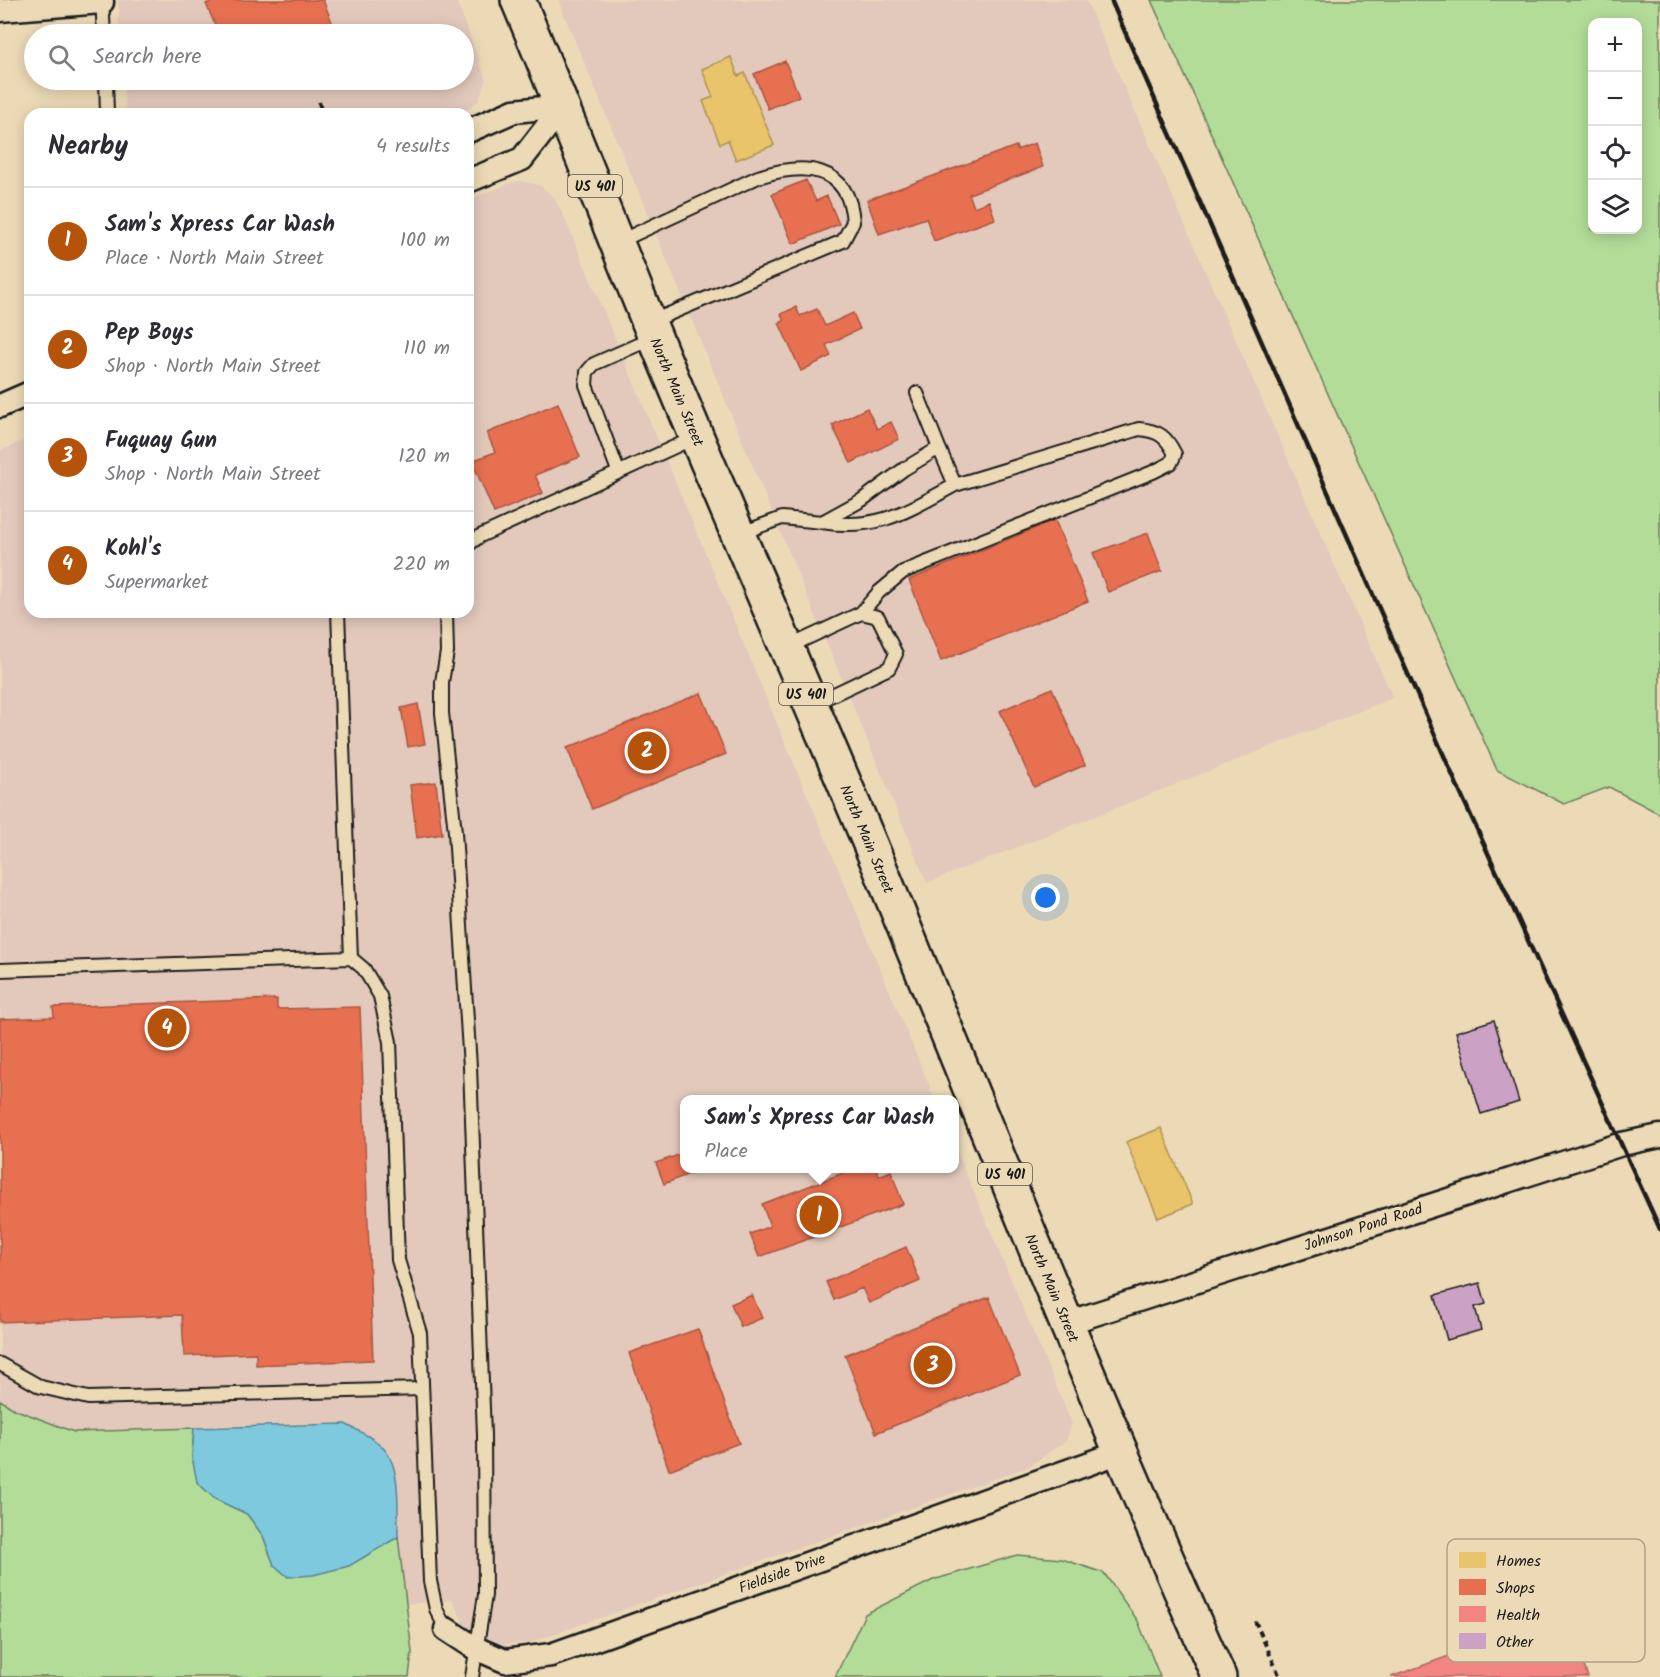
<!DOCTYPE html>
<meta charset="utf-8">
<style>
body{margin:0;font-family:Kalam,sans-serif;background:#f7f7f7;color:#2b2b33}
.controls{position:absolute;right:18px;top:18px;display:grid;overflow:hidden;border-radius:12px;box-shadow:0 3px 15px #0003}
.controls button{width:54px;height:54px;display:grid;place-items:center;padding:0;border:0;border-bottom:2px solid #e1e1e2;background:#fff;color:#2b2b33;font:30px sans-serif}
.you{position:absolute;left:1046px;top:898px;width:21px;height:21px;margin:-15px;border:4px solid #fff;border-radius:50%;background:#1a73e8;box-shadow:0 0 0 9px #1a73e833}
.badge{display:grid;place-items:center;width:39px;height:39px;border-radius:50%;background:#b45309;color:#fff;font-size:20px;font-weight:700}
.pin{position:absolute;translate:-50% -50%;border:3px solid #fff;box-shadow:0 2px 6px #0006}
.popup{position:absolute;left:680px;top:1095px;width:279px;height:78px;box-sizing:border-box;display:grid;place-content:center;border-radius:12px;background:#fff;filter:drop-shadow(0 2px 4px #0005);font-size:20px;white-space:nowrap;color:#7c7c81}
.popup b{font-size:22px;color:#2b2b33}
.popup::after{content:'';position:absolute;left:50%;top:100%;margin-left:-12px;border:12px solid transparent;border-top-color:#fff}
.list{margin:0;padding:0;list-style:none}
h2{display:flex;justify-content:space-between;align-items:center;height:78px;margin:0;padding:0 24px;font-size:26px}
h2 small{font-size:20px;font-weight:400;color:#7c7c81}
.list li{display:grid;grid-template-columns:39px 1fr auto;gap:18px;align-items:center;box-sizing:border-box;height:108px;padding:0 24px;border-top:2px solid #e1e1e2}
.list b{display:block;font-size:22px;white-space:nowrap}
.list p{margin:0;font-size:20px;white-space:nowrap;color:#7c7c81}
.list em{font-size:20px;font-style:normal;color:#7c7c81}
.icon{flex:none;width:33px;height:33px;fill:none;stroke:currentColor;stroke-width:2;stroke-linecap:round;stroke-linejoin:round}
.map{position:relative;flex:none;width:1660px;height:1677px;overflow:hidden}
.search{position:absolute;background:#fff;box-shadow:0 3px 15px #0003;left:24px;top:24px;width:450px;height:66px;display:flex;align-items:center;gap:15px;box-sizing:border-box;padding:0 21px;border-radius:33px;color:#7c7c81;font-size:22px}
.panel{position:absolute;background:#fff;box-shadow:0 3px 15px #0003;left:24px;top:108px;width:450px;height:510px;border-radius:18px}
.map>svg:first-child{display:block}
.built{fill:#e2c9bc}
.green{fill:#b3dc99;stroke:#687c5a;stroke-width:1.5;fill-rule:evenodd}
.water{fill:#7fc9df;stroke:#578491;stroke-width:1.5}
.homes{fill:#e9c46a;stroke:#ac9253;stroke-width:1.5}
.shops{fill:#e76f51;stroke:#aa5641;stroke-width:1.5}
.health{fill:#f28482;stroke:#b26563;stroke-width:1.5}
.building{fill:#cca1c6;stroke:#1c1c1c;stroke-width:1.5}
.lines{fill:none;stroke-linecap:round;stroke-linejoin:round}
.lane-casing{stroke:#1c1c1c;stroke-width:16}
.street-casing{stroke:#1c1c1c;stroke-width:27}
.highway-casing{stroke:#1c1c1c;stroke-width:38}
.path{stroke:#1c1c1c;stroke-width:4;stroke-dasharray:6 4.5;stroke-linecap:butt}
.lane{stroke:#ecdab7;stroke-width:12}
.street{stroke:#ecdab7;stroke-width:22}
.highway{stroke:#ecdab7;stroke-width:33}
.rail{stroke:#1c1c1c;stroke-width:4.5}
.labels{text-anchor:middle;stroke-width:6;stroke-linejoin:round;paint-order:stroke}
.shield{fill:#ecdab7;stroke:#5a554a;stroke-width:1.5}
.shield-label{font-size:14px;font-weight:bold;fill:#1c1c1c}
.street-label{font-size:15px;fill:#1c1c1c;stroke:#ecdab7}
.key{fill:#ecdab7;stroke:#aea188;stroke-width:1.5}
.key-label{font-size:16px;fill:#1c1c1c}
</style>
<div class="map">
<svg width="1660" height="1677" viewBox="0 0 1660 1677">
<rect width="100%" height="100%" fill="#ecdab7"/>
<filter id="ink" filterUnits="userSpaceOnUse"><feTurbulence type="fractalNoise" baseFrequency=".0167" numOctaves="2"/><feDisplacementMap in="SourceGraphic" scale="12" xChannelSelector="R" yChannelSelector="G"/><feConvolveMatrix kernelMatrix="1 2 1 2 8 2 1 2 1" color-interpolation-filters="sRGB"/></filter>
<g filter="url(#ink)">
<path class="built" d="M118,0h338l30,79 -7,21 -18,14h-335l-3,-34h341v-46h-344z
M558,0h528l307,698 -466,185z
M521,181l18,4 15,12 11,22 370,880 -251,1v68h270v-23l118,279 -6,17 -38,26 -499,176 -32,2 -13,-6 -20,-15 -12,-24 -41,4 -236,8 -175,-145v-1016l30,-13v174h438v-412l42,-17z"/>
<path class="green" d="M1151,0h509v814l-51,-27 -45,17 -67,-34zM1638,22v208h-46v-208z
M0,1400l14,9 60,23 120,-4 -2,29 23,42 32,15 16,22 11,29 102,-17 22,-11 14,115 -3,25h-409z
M1017,1555l45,4 42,14 34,48 22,56h-325l30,-63 68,-34z"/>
<path class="water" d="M345,1424c13,7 31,14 40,26 17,21 12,61 13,87l-49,29 -36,9 -25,2 -14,-12 -11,-29 -16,-22 -32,-15 -18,-17 -5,-25 2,-29z"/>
<path class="homes" d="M731,57l7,19 7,-3 29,72 -38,15 -8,-20 -8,4 -17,-43 10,-4 -11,-28z
M1161,1128l32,76 -35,14 -32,-76z"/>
<path class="shops" d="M215,0h108l11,27 -18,7h-97l-13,-30z
M785,61l14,35 -31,13 -14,-35z
M1035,143l8,24 -74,27 5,13 15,-6 6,18 -61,22 -8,-23 -47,16 -12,-34 149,-54 1,4z
M806,180l10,21 11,-5 12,28 -46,20 -21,-50z
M796,307l4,9 17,-7 8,17 28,-13 7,16 -34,16 5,11 -30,15 -22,-48 5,-2 -3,-7z
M558,403l22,54 -45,18 8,18 -49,20 -22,-52 23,-9 -8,-19z
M867,408l10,21 14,-7 8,17 -48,24 -19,-38z
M1055,520l33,81 -147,60 -32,-81z
M1148,533l14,38 -54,21 -15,-39z
M1052,688l33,77 -51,22 -34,-76z
M701,693l25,61 -134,55 -25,-61z
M418,704l7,40 -17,3 -7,-39z
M436,782l6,52 -25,4 -7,-53z
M277,999v10l83,-2 13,353 -117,5v-12l-72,3 -2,-41 -182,7v-303l54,-2 -1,-10z
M684,1153v15h20l-40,16 -8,-21z
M856,1168h20l3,8 12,-5 12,33 -144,53 -9,-23 20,-8 -8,-22z
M906,1247l14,34 -51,22 -7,-15 -28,12 -8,-18z
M752,1295l10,23 -21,9 -10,-23z
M989,1297l31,78 -144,58 -31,-78z
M698,1329l41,114 -70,27 -40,-117z"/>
<path class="health" d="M1565,1614l23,63h-197z"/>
<path class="building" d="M1494,1020l25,82 -38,12 -25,-82z
M1480,1283l6,21 -11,3 6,23 -34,10 -12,-45z"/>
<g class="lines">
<defs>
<path id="lane" d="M102,0l2,34
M106,80l1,34
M618,242l140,-65c44,-14 91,-14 95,45l-10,19 -193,81
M618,471l-32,-86 1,-13 7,-8 59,-26
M822,522c57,9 85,-11 133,-37l-16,-37
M739,534l43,-16 40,4 40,-22 42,-31 35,-21 -22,-55
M468,545l12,-9 216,-99
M338,612l13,346
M446,612l1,40 -5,30v31l13,119 15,235 14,368 1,160 -13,82
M788,647l73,-34 18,-21 24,-20 250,-100 18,-9 4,-9c-9,-18 -16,-23 -36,-25l-184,56
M811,705l78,-37 7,-14 -18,-37 -17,-4
M0,970l351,-12 13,11 16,27 10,46 8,218 22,73 10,248 6,28 10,20
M0,1364l41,23 47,11 333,-9"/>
<path id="street" d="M0,10l102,-8
M468,131l46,-20 49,-5
M468,181l54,-22 41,-53
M0,406l30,-13
M1067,1323l555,-179 38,-8
M446,1629l29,19 30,13 46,-6 570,-203"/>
<path id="highway" d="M518,0c46,109 89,220 134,330 74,180 153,358 228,538 111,271 219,542 339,809"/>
</defs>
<use href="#lane" class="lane-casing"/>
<use href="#street" class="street-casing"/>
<use href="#highway" class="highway-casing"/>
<path class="path" d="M319,102l3,12
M1255,1621l25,56"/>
<use href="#lane" class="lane"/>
<use href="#street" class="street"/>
<use href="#highway" class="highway"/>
<path class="rail" d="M1111,0l349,792 200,437"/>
</g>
</g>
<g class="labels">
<g class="shield">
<rect x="568" y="175" width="54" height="22" rx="4.5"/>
<rect x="779" y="683" width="54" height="22" rx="4.5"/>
<rect x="978" y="1163" width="54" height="22" rx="4.5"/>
</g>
<g class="shield-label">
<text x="595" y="191">US 401</text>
<text x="806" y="699">US 401</text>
<text x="1005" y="1179">US 401</text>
</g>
<g class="street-label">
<text transform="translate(677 392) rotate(67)" y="5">North Main Street</text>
<text transform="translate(867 839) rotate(67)" y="5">North Main Street</text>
<text transform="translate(1363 1227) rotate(-18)" y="5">Johnson Pond Road</text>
<text transform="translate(1052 1288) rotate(67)" y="5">North Main Street</text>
<text transform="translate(782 1573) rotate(-20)" y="5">Fieldside Drive</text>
</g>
</g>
<rect x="1447" y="1539" width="198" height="123" rx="9" class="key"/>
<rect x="1459" y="1552" width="27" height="16" fill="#e9c46a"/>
<rect x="1459" y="1579" width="27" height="16" fill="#e76f51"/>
<rect x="1459" y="1606" width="27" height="16" fill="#f28482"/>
<rect x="1459" y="1633" width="27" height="16" fill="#cca1c6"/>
<g class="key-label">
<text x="1496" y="1566">Homes</text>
<text x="1496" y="1593">Shops</text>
<text x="1496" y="1620">Health</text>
<text x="1496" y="1647">Other</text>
</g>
</svg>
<div class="controls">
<button>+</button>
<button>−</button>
<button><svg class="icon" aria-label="locate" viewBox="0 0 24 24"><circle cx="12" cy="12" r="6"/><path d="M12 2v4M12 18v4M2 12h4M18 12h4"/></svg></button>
<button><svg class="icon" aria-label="layers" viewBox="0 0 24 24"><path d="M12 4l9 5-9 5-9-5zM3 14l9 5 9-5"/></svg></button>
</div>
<div class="you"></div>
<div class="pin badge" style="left:819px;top:1215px">1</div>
<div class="popup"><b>Sam's Xpress Car Wash</b>Place</div>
<div class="pin badge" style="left:647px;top:751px">2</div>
<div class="pin badge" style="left:933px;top:1365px">3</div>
<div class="pin badge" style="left:167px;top:1028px">4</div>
<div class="search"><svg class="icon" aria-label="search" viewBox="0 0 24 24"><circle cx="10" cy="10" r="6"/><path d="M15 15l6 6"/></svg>Search here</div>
<section class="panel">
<h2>Nearby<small>4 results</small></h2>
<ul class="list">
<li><span class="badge">1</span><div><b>Sam's Xpress Car Wash</b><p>Place · North Main Street</p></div><em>100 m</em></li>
<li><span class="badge">2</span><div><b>Pep Boys</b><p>Shop · North Main Street</p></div><em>110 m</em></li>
<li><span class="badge">3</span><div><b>Fuquay Gun</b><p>Shop · North Main Street</p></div><em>120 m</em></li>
<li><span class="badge">4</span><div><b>Kohl's</b><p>Supermarket</p></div><em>220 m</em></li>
</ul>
</section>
</div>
